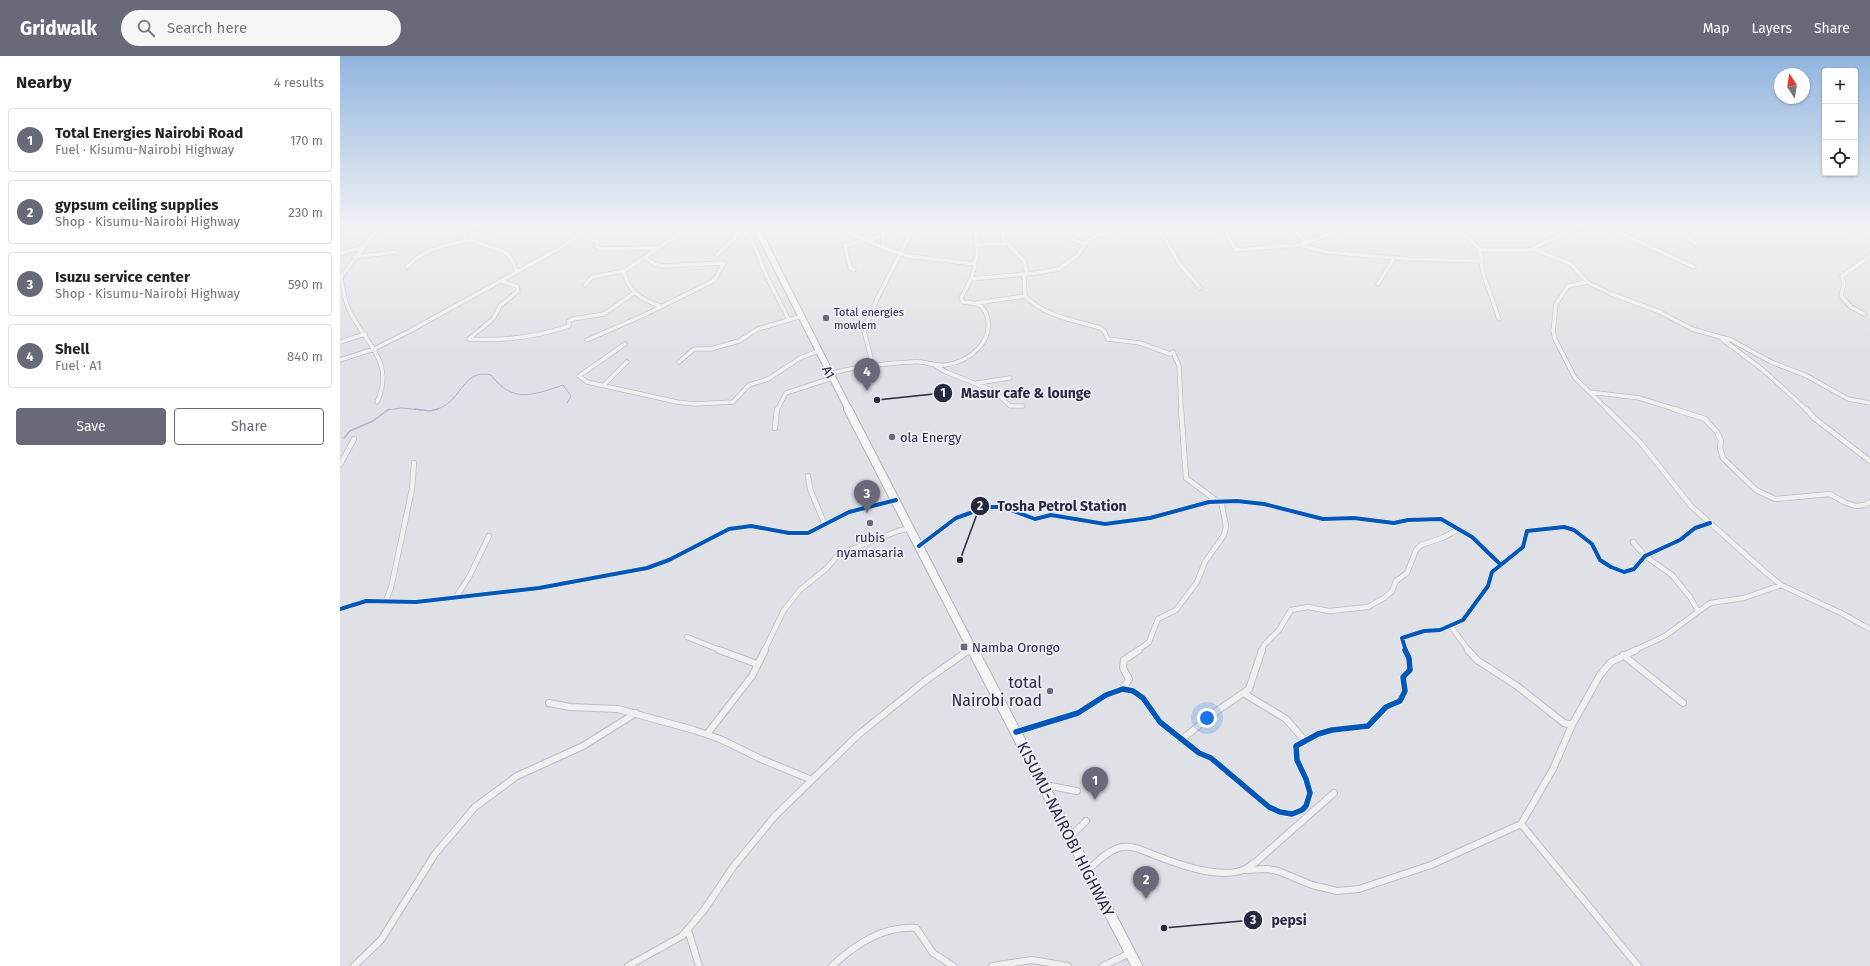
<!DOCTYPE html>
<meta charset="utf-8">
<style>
body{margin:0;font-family:"Fira Sans",sans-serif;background:#f6f6f6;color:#222}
.controls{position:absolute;right:12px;top:12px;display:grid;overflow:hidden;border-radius:4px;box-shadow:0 1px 3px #0004}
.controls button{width:36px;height:36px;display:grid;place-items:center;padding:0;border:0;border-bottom:1px solid #e0e0e0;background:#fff;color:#222;font:20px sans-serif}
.compass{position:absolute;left:1434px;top:12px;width:36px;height:36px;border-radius:50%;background:#fff;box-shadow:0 1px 3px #0004;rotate:348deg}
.you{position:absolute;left:867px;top:662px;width:14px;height:14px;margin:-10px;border:3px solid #fff;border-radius:50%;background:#1a73e8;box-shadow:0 0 0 6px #1a73e833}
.badge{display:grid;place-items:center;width:26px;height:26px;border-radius:50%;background:#686a79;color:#fff;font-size:13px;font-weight:700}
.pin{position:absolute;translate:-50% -33px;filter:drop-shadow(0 1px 2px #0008)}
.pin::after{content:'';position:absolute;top:21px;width:14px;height:12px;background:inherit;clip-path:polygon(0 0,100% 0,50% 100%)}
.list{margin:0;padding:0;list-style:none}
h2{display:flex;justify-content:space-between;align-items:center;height:52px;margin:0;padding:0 16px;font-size:17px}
h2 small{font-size:13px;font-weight:400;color:#767676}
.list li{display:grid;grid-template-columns:26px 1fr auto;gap:12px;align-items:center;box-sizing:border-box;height:64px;margin:0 8px 8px;padding:0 8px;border:1px solid #e0e0e0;border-radius:4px}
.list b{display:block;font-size:15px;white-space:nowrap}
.list p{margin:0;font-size:13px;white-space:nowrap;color:#767676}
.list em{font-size:13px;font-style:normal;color:#767676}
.actions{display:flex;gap:8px;padding:12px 16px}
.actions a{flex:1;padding:9px 0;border:1px solid #686a79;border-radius:4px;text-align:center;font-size:14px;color:#686a79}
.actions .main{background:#686a79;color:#fff}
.icon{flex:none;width:22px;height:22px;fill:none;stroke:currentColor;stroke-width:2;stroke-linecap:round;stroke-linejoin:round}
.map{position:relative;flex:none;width:1530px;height:910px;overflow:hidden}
header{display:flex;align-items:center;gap:24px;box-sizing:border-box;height:56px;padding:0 20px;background:#686a79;color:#fff}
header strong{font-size:19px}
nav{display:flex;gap:22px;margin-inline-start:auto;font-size:14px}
.search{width:280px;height:36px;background:#f6f6f6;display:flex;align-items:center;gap:10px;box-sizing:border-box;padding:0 14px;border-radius:22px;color:#767676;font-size:15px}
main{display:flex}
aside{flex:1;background:#fff}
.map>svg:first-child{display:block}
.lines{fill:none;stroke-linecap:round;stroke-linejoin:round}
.stream-far1{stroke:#aeb6d1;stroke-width:1}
.stream{stroke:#aeb6d1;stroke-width:1.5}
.minor-far2-casing{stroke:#bdbec3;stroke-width:5}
.minor-far1-casing{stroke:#bdbec3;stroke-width:6}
.minor-casing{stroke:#bdbec3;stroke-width:8}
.trunk-far2-casing{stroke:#b3b4bb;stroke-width:8}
.trunk-far1-casing{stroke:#b3b4bb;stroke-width:10}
.trunk-casing{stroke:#b3b4bb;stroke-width:12}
.minor-far2{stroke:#f0f0f2;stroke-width:3.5}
.minor-far1{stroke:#f0f0f2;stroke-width:4.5}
.minor{stroke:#f0f0f2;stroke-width:6}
.trunk-far2{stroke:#f4f5f6;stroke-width:6}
.trunk-far1{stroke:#f4f5f6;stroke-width:8}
.trunk{stroke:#f4f5f6;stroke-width:10}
.cycleway-far1-casing{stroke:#eeeff6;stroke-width:6}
.cycleway-casing{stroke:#eeeff6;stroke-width:8}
.cycleway-far1{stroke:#0057b8;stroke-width:4}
.cycleway{stroke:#0057b8;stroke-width:5.5}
.poi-dot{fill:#686a79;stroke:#eeeff6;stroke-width:1.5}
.labels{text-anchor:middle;stroke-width:3.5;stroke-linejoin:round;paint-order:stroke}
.far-poi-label{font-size:11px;fill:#272a3f;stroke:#eeeff6;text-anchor:start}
.street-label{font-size:13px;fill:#272a3f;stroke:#eeeff6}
.poi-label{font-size:13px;fill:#272a3f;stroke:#eeeff6;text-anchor:start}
.near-poi-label{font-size:16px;fill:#272a3f;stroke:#eeeff6;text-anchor:end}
.near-street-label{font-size:16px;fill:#272a3f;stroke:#eeeff6}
.leader{fill:none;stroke:#272a3f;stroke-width:1.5}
.callout-dot{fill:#272a3f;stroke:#eeeff6;stroke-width:1.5}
.mark-label{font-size:12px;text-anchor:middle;font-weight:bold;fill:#fff}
.callout-label{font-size:14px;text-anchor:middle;font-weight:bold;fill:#272a3f;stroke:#eeeff6;stroke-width:3.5;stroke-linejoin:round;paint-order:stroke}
</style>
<header>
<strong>Gridwalk</strong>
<div class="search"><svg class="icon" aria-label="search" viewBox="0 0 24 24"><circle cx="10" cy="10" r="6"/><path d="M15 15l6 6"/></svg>Search here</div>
<nav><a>Map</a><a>Layers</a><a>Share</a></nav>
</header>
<main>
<aside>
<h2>Nearby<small>4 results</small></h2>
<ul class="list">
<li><span class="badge">1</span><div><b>Total Energies Nairobi Road</b><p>Fuel · Kisumu-Nairobi Highway</p></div><em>170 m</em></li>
<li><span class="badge">2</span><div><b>gypsum ceiling supplies</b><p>Shop · Kisumu-Nairobi Highway</p></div><em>230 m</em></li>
<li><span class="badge">3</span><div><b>Isuzu service center</b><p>Shop · Kisumu-Nairobi Highway</p></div><em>590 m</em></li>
<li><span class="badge">4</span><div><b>Shell</b><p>Fuel · A1</p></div><em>840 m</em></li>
</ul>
<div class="actions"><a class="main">Save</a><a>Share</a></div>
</aside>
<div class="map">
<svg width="1530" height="910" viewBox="0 0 1530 910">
<rect width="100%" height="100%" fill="#e0e1e6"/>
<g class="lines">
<path class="stream-far1" d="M48,354l13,-2 21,2
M93,354c29,-4 27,-42 58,-35 22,29 42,20 72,10l8,11 -4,7"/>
<path class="stream" d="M75,353l15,2 8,-2
M4,382l6,-7 23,-10 16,-12"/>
<defs>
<path id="minor-far2" d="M129,171l3,8
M159,171l-27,8 -2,3c20,14 40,5 46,33
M400,171l11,11 17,41 21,41
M495,171l49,21 24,8 66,8 1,2 -4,13
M529,171l8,3 7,-3
M662,171l2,13 20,21 3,13
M815,171l10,12 14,24 21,25
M882,171l14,23 63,-5 28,7 81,7 70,2 4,-2 -3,-7 2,-2h48l48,-23
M950,171l14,12 1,4
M1019,171h23
M1080,171h12
M1116,171l25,23
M1213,171l11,6
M1267,171l87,40
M1340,171l6,9 11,9
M1505,171l25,7
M1235,172l15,-1
M732,183l12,5
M249,184l9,1 -1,6 4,2 56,-1
M529,185l14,-7
M961,188l49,-17
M636,189l30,-1
M544,192l-1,-14 19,-7
M1193,193l38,15 16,18 22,11 51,19 32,17 39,11 40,22 36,14 41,23 22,4
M0,197l22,-5
M377,199l18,-17 4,-11
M14,201l42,-5
M1141,204l2,13 16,46
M634,208c7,-16 0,-20 2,-37
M67,211c16,-19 42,-22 65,-28
M514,214l-4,-3 -5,-21 20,-7
M684,218l1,22c21,21 48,24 75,32l4,3 4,8 32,4 30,11 3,-2 6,14 2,40
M159,225l18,5 1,5 -18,15 -7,13 -24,20c34,2 68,-2 100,-13v-5l4,-2 31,-5 30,-21
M1247,226l-19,4 -12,18 -3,27 2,8 20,39 33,32
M1038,228l16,-26
M245,229l7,-8 32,-6
M637,247l48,-7
M320,250c-18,-6 -33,-15 -36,-35l66,-44
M1524,258l-13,-7 -10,-11 3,-12 -2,-8 28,-20
M1382,283l41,31 44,40
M247,284l55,-24 69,-34 4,-3 9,-16 -61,3 -8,-2 -8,-5
M0,286l25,-8
M285,288l-46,32 8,6 90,20 18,2 38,-2 16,-17 19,-6 32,-21 18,-7
M0,304l34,-11 34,-17 152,-84 33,-21
M339,306l15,-13h17l28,-8 19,-12 44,-13
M533,310l-9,-35 13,-32 37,-72
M596,310l10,6 48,19 16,15h13
M490,318c22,-7 44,-9 66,-11 8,0 17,-2 25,-1 8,1 16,4 24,3 24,-3 49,-23 42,-49 -4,-13 -12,-13 -24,-14l-2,-4 10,-19 65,-6 23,-4 19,-14 9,-14 9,-5 29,-9
M637,327l33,-5
M264,329l23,-23
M1250,336l49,6 39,12
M37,346c19,-40 -12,-59 -28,-92 -5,-10 -6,-22 -8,-33l38,-50
M841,351v3
M437,354l9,-17 46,-15"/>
<path id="minor-far1" d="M841,353l5,69 31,23
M1267,353l33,33 51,64 73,65 17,14 60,28 29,16
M1334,353l31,10 12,13 4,9 -1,7 3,10 33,32 19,9 55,-5 14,8 11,4 10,-1 5,-3
M1466,353l8,9 56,43
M435,372l2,-19
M0,409l14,-26
M468,420l2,13 15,36
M1293,486l12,14 27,19 18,22 8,14
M579,490l37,-28 31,-11h16l32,12 16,-4 54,9 45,-6 59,-16 28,-1 27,3 59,15 31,-1 40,5 14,-3 33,-1 31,18 28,27
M116,541l13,-20 20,-41
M46,544l5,-12 21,-99 2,-26
M0,553l26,-8 50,1 123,-14 108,-20 22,-8 60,-31 22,-3 38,7h19l41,-21 47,-12
M1110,569l19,26
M347,581l35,14
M424,595l20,-41 16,-20 27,-22 12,-14 59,-23 13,-3
M627,595l5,-4
M797,595l12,-9 9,-23 18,-9 21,-28 8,-20 19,-27 2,-9 -5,-25
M922,595l2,-6 15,-15 12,-20 17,-3 21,4 39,-4 16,-9 8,-7 4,-10 11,-8 9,-23 5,-5 21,-7 17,-9
M1066,595l-4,-13 22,-7 16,-1 23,-10 25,-34 4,-14 31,-25 4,-16 37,-4 10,3 18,14 8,16 11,7 13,5 10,-3 11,-13 35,-16 15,-12 15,-5
M1293,595l32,-15 45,-33 34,-5 37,-13"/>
<path id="minor" d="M379,594l38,14
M1128,594l9,10 40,26 47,37 8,2 28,-50 11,-13 25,-12
M1283,599l60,48
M783,633l6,-10 -6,-11 1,-8 15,-10
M905,638l41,25 19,22
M209,647l21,4 48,2 76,21 26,9 41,20 51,21
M676,676l62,-19 28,-18 17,-6 10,2 10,7 17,24 39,31 12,5 58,49 11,5 12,2 10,-4 4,-4 4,-13 -4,-14 -9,-19 -1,-14 22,-12 14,-4 36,-4 18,-19 14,-6 5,-10 -2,-14 7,-7 -1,-12 -4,-8
M367,678l45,-58 13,-26
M841,684l36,-29 32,-22 13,-39
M705,729l32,6
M1181,768l117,142
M730,781l16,-16
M903,814l25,-1 10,2 34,14 25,6 22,-2 72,-24 90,-41 32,-55 19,-44
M747,815c10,-9 21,-21 35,-24 12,-2 24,5 35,9 23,9 62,23 86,14 5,-2 9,-6 13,-8l78,-69
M348,874l11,36
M14,910l27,-26 54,-86 40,-47 42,-31 66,-30 53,-33
M288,910l54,-30 22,-26 29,-43 42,-51 83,-81 67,-54 44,-31
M492,910c24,-22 50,-40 84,-38l17,25 20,13
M652,910l40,-6 36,6
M763,910l27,-13"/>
<path id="trunk-far2" d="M416,171l93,183"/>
<path id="trunk-far1" d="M508,353l125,242"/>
<path id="trunk" d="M633,594l164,316"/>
</defs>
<use href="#minor-far2" class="minor-far2-casing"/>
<use href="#minor-far1" class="minor-far1-casing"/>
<use href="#minor" class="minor-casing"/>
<use href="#trunk-far2" class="trunk-far2-casing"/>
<use href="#trunk-far1" class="trunk-far1-casing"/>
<use href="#trunk" class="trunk-casing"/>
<use href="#minor-far2" class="minor-far2"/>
<use href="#minor-far1" class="minor-far1"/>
<use href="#minor" class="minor"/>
<use href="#trunk-far2" class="trunk-far2"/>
<use href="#trunk-far1" class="trunk-far1"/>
<use href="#trunk" class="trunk"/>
<defs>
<path id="cycleway-far1" d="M579,490l37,-28 31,-11h16l32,12 16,-4 54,9 45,-6 59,-16 28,-1 27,3 59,15 31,-1 40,5 14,-3 33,-1 31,18 28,27
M0,553l26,-8 50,1 123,-14 108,-20 22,-8 60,-31 22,-3 38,7h19l41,-21 47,-12
M1066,595l-4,-13 22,-7 16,-1 23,-10 25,-34 4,-14 31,-25 4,-16 37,-4 10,3 18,14 8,16 11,7 13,5 10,-3 11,-13 35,-16 15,-12 15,-5"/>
<path id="cycleway" d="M676,676l62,-19 28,-18 17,-6 10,2 10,7 17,24 39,31 12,5 58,49 11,5 12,2 10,-4 4,-4 4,-13 -4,-14 -9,-19 -1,-14 22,-12 14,-4 36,-4 18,-19 14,-6 5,-10 -2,-14 7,-7 -1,-12 -4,-8"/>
</defs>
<use href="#cycleway-far1" class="cycleway-far1-casing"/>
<use href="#cycleway" class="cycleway-casing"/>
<use href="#cycleway-far1" class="cycleway-far1"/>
<use href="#cycleway" class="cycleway"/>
</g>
<linearGradient id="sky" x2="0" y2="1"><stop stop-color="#91b5df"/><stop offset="0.57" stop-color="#f1f2f4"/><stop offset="1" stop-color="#f1f2f4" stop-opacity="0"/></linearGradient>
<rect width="1530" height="298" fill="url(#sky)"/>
<g class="poi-dot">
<circle cx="486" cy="262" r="4"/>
<circle cx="552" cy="381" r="4"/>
<circle cx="530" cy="467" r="4"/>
<rect x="620" y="587" width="8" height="8" rx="2"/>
<circle cx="710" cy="635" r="4"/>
</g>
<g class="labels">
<g class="far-poi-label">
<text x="494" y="260">Total energies<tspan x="494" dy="13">mowlem</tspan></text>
</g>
<g class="street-label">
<text transform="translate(489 316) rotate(63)" y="5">A1</text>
</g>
<g class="poi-label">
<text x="560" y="386">ola Energy</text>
<text x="530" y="486" text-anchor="middle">rubis<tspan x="530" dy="15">nyamasaria</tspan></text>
<text x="632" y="596">Namba Orongo</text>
</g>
<g class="near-poi-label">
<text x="702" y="632">total<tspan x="702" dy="18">Nairobi road</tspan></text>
</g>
<g class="near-street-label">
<text transform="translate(726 773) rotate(63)" y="6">KISUMU-NAIROBI HIGHWAY</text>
</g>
</g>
<path class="leader" d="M537 344L603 337M620 504L640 450M824 872L913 864"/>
<g class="callout-dot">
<circle cx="537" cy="344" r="4"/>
<circle cx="620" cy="504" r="4"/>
<circle cx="824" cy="872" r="4"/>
<circle cx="603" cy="337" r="10"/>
<circle cx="640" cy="450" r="10"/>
<circle cx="913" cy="864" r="10"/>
</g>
<g class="mark-label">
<text x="603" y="341">1</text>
<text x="640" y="454">2</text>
<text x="913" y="868">3</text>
</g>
<g class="callout-label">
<text x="686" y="342">Masur cafe &amp; lounge</text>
<text x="722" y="455">Tosha Petrol Station</text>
<text x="949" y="869">pepsi</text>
</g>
</svg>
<div class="controls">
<button>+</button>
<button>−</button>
<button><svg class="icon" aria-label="locate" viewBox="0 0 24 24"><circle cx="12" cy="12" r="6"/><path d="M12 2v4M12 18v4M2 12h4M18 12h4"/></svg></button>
</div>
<svg class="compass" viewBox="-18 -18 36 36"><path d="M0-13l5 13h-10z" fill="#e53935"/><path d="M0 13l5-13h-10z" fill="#767676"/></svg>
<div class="you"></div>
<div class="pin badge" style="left:755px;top:744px">1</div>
<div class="pin badge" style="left:806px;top:843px">2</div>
<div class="pin badge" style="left:527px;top:457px">3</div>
<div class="pin badge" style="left:527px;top:335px">4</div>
</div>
</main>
